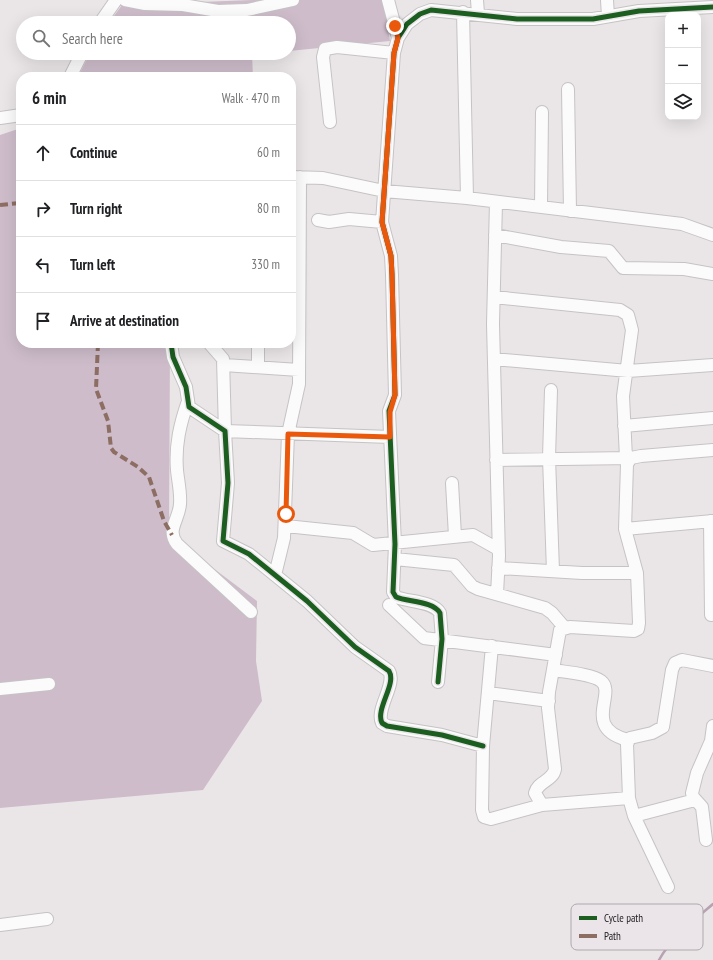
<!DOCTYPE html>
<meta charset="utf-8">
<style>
body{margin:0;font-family:"PT Sans Narrow",sans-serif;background:#f2f2f2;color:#202124}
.controls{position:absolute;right:12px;top:12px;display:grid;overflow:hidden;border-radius:8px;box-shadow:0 4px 16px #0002}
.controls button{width:36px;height:36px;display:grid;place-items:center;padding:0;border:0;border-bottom:1px solid #e0e0e0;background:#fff;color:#202124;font:20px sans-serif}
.stop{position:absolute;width:12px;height:12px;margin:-9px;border:3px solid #ea580c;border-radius:50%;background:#fff}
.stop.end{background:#ea580c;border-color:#fff;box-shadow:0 1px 4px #0008}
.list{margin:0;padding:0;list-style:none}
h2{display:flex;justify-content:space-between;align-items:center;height:52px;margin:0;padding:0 16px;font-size:17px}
h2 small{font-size:13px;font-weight:400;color:#757577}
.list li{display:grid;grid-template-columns:26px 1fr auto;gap:12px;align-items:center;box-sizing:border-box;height:56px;padding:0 16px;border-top:1px solid #e0e0e0}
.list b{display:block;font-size:15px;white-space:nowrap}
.list em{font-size:13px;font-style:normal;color:#757577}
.icon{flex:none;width:22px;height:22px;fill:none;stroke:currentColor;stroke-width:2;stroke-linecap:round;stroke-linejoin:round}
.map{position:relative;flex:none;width:713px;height:960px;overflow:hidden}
.search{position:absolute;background:#fff;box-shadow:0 4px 16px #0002;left:16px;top:16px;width:280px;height:44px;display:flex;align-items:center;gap:10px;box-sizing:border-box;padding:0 14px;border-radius:22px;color:#757577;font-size:15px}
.panel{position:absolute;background:#fff;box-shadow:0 4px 16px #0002;left:16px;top:72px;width:280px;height:276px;border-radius:16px}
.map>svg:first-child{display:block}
.forest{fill:#cebcca}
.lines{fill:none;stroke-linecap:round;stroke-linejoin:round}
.stream{stroke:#b8a1b1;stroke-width:2.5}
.minor-casing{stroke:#c6c3c5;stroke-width:14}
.minor{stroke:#fcfbfc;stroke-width:12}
.quiet{stroke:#8d6e63;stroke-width:4;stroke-dasharray:8 4;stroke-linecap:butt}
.cycleway-casing{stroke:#ebe5e9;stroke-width:8}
.cycleway{stroke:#1b5e20;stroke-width:5}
.route{stroke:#ea580c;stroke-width:5}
.key{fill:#ebe5e9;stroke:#aea9ac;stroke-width:1}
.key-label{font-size:11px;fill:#201e1f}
</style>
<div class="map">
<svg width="713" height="960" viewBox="0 0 713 960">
<rect width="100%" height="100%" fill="#eae6e8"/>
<path class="forest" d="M252,0h131l7,41 -101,10v-28h-180l13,-18z
M90,53h174l-12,1 1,23h-175z
M21,128v215h149l-1,192 88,66 -1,60 6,40 -59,89 -203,18v-673z"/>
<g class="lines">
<path class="stream" d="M659,960c12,-22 35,-40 54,-56"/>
<defs>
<path id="minor" d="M125,0l20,4 38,1 35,6 29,-1 46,-10
M388,0l10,38
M477,0l1,13
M607,0l1,16
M463,12l4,186
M100,23l16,-23
M70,77l12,-24
M568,89l2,122
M0,118l21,-3
M330,122l-7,-65 2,-8 12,-2 57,6
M291,177l32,1 61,13 83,7 215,26 31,11
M496,202l-3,122 6,232 -2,38
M541,207l1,-95
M318,220l11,2 20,-3 33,3
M495,235l66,12 48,4 14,17 61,1 29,5
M494,297l126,13 8,5 4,15 -9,66 3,62
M171,343l2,14 13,30 3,20 36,24 3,52 -5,58 26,13 58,47 48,46 34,24c8,13 -14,38 -7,52l5,3 55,9 41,11
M209,343l14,16 2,72 165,6
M494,359l134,12 85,-6
M224,365l75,5
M258,367v-24
M551,390l-2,68 4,113
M188,401c-8,23 -13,44 -11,69 1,11 4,23 3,34 -1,16 -14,26 -3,40l74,68
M624,426l89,-8
M496,460l135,-2
M452,483l3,53
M710,521l1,94
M286,526l67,7 20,12 100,-10 25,14
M625,529l88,-8
M395,559l59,6 18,21 6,3 67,19 7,5 12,14
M498,568l84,5h55
M275,575l9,-37 4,-104 11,-50 1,-207
M389,605l35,33 132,17
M492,646l-9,100 -1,64 2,7 7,2 51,-14 87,-7
M553,670c12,2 39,4 48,11 16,12 -20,47 27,59
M438,682l4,-43 -2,-26c-7,-12 -32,-11 -44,-16l-3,-5 2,-48 -6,-133 6,-16 -3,-120 -1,-19 -9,-34 12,-169 4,-15 9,-14 13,-10 11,-4 86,9h76l46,-8 74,-4
M0,689l49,-5
M488,693l61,8
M542,805l-7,-12c3,-12 18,-12 20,-24l-7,-61 1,-16 11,-62 10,-3 64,4 4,-2 1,-6 -2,-50 -12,-44 2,-65 4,-6 10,-2 72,-6
M634,816l61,-16
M706,840l-4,-33 -9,-10 -1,-4 5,-20 14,-32 2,-15
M668,887l-34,-71 -5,-18 -2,-54 3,-6 22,-5 11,-6 9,-57 3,-7 7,-3 31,6
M0,925l47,-6"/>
</defs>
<use href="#minor" class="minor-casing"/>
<use href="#minor" class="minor"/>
<path class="quiet" d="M0,205l21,-2
M98,343l-2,46 12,32 3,27 3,4 24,15 11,10 15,44 8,14"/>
<defs>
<path id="cycleway" d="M171,343l2,14 13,30 3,20 36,24 3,52 -5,58 26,13 58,47 48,46 34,24c8,13 -14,38 -7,52l5,3 55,9 41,11
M438,682l4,-43 -2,-26c-7,-12 -32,-11 -44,-16l-3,-5 2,-48 -6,-133 6,-16 -3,-120 -1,-19 -9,-34 12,-169 4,-15 9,-14 13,-10 11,-4 86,9h76l46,-8 74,-4"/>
</defs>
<use href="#cycleway" class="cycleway-casing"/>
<use href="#cycleway" class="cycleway"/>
</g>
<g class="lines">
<path class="route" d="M286,514l2,-80 102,3v-25l5,-17 -3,-120 -1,-19 -9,-34 12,-169 4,-15 -3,-12"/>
</g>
<rect x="571" y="904" width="132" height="46" rx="6" class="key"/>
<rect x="579" y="916" width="18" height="4" fill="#1b5e20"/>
<rect x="579" y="934" width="18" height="4" fill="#8d6e63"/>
<g class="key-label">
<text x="604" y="922">Cycle path</text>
<text x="604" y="940">Path</text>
</g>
</svg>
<div class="controls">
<button>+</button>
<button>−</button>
<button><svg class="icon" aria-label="layers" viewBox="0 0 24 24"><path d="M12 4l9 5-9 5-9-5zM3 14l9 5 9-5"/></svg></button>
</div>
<div class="stop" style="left:286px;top:514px"></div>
<div class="stop end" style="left:395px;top:26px"></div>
<div class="search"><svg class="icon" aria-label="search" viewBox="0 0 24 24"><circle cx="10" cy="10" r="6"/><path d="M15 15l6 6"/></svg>Search here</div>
<section class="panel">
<h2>6 min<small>Walk · 470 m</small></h2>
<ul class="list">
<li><svg class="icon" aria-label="ahead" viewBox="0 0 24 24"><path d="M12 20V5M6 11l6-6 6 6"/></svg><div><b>Continue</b></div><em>60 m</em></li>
<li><svg class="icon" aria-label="right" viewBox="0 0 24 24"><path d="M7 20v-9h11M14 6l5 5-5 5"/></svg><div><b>Turn right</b></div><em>80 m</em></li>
<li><svg class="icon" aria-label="left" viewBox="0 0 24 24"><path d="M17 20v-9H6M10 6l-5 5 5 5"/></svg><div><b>Turn left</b></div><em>330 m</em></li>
<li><svg class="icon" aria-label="arrive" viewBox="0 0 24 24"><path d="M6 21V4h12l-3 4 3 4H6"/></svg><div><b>Arrive at destination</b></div></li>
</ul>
</section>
</div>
